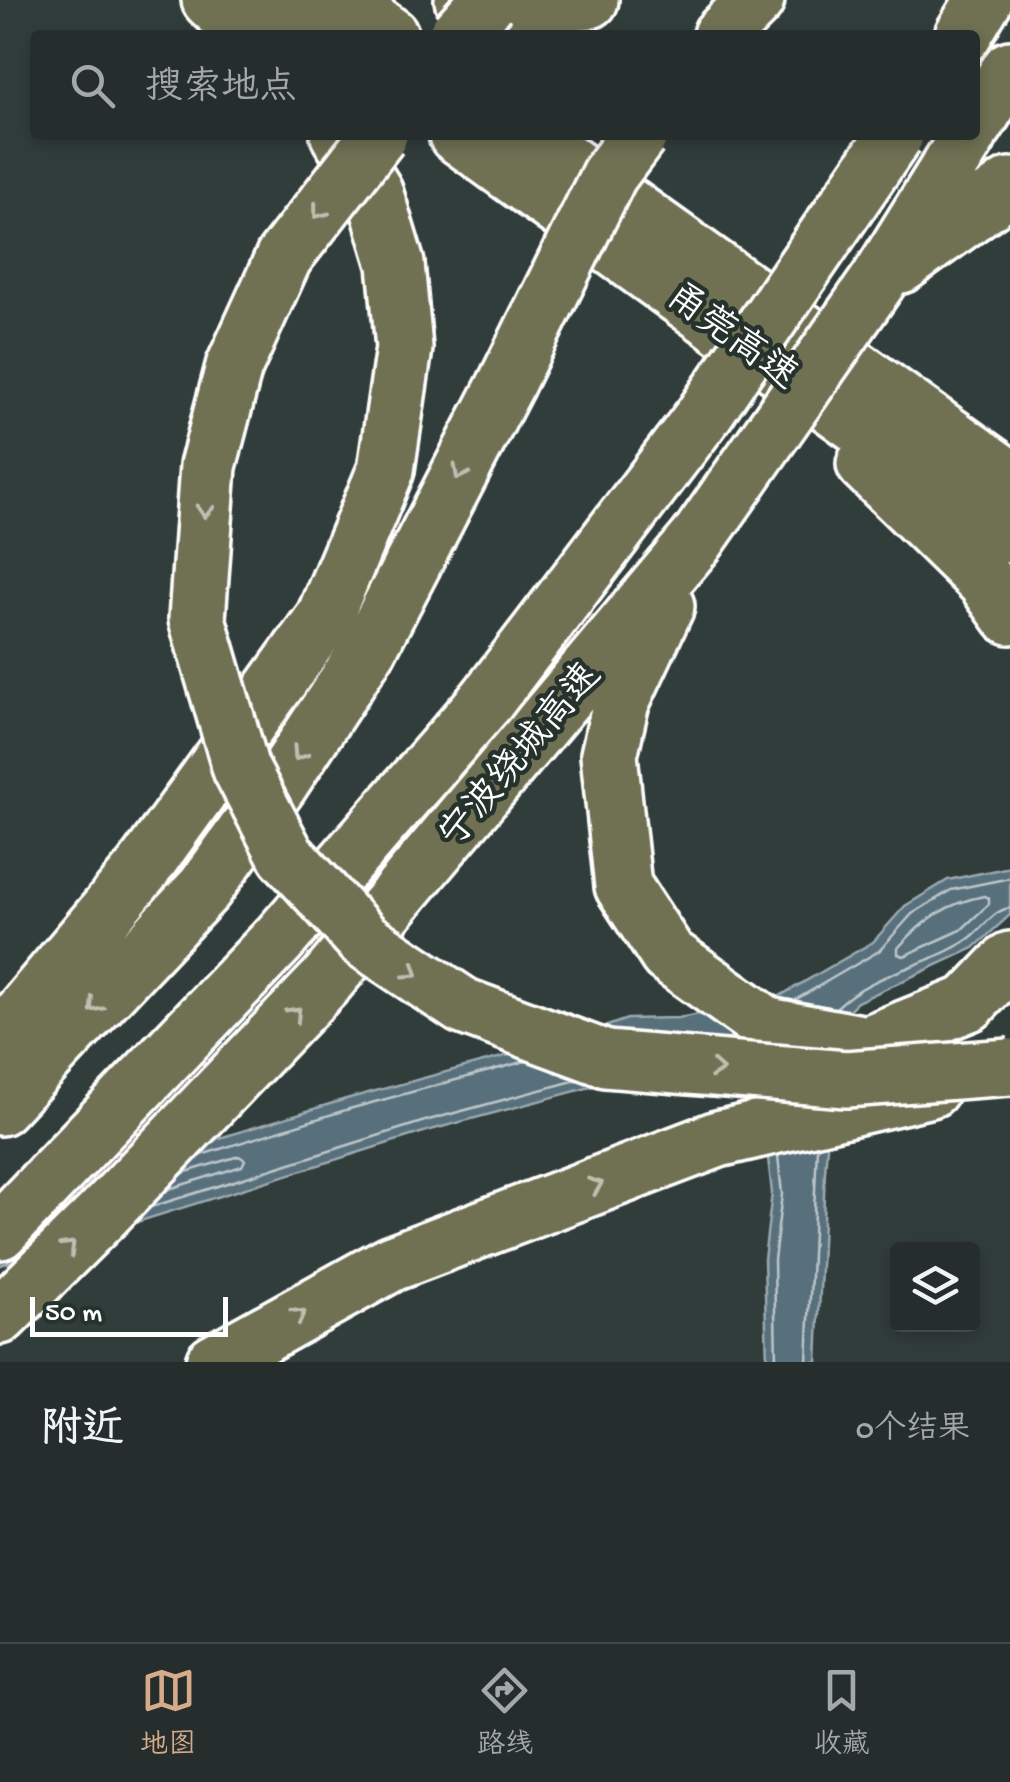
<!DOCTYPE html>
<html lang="zh">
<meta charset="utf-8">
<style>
body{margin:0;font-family:"Gochi Hand","LXGW WenKai TC",sans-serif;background:#313a38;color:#f1f3f6}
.controls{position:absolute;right:30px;bottom:30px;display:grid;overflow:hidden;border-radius:10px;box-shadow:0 5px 15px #0003}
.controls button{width:90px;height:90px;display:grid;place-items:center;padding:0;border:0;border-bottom:2px solid #424a48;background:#252e2c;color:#f1f3f6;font:50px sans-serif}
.scale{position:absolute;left:30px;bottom:25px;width:198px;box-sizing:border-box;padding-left:10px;border:5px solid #fff;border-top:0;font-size:28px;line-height:35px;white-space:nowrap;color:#fff;-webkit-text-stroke:8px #26332d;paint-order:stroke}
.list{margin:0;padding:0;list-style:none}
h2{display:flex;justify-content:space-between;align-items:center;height:130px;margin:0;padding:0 40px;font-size:42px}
h2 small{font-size:32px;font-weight:400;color:#a3a8a9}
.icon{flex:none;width:55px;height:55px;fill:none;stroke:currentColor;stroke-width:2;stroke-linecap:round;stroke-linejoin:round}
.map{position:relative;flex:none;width:1010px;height:1362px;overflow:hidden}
.search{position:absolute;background:#252e2c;box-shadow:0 5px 15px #0003;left:30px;right:30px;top:30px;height:110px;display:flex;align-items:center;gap:25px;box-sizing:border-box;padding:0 35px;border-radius:10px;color:#a3a8a9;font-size:38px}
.sheet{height:280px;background:#252e2c}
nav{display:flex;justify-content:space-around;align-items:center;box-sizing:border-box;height:140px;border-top:2px solid #424a48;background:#252e2c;font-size:28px;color:#a3a8a9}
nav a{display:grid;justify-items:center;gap:5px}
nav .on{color:#d6ab8b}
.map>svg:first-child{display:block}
.water{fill:#58707b;stroke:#9ba9b0;stroke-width:2.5}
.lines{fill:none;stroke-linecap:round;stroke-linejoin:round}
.shore{stroke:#bcc6ca;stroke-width:2.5}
.motorway-casing{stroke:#fff;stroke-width:62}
.motorway{stroke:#706f52;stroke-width:55}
.motorway-bridge-casing{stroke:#fff;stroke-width:62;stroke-linecap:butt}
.motorway-bridge{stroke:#706f52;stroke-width:55}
.oneway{stroke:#bfbeb1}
.labels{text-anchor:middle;stroke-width:9;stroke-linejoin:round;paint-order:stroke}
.street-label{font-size:38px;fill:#fff;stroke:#26332d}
</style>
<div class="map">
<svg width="1010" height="1362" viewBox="0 0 1010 1362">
<rect width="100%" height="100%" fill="#313d3b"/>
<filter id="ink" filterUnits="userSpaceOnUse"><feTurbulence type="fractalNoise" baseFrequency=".01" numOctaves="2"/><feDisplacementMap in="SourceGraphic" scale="20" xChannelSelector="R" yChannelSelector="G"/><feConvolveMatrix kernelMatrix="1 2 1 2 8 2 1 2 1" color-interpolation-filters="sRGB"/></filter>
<g filter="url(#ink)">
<path class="water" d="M1010,867v48l-36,33 -117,54 -20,19 -12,151 -8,190h-50l-3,-103 8,-66 -16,-140 -13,-7 -316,85 -427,134v-59l346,-107 230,-62 51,-18 51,-1 93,-17 102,-59 32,-36 43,-26z"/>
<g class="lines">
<path class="shore" d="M984,896l5,2v6l-28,26 -57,26 -6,-2v-6c25,-28 49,-45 86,-52z
M795,1000l84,-49 33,-37 39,-24 59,-12
M836,1008c35,-35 90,-41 131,-68 15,-9 25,-30 43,-32
M201,1155l148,-46 177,-48
M169,1189l73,-23 3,-6 -6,-4 -56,17
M151,1207l274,-86 152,-41
M776,1362l-2,-102 8,-66 -4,-38
M807,1362l10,-215"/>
<defs>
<path id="motorway" d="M210,0l38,35
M269,0l48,35
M341,0l49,35
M463,0l29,9 98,-9
M721,35l35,-35
M963,35l21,-35
M975,125l35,-56
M457,135l553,400
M529,135l481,344
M901,265l109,-79
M878,281l91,-146
M865,464l120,117 25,35
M666,606l-45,96 -12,53 14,131 45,69 100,71 99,18 102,-41 41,-43
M0,1039l142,-169 182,-252 62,-148 18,-122 -8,-84 -22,-73 -35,-56
M0,1107l205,-219 74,-103 90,-137 136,-262
M0,1231l279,-292 208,-239
M0,1316l102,-101 224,-234 371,-441
M214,1362l178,-99 326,-124 213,-50"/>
</defs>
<use href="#motorway" class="motorway-casing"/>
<use href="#motorway" class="motorway"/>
<defs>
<path id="motorway-bridge" d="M457,35l32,-35
M379,135l-95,122 -50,110 -26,99 -11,153 44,150 45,86 78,85 99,66 143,53 240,20 164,-12
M505,386l104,-211 30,-40
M697,540l181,-259
M487,700l216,-284 192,-281"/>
</defs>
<use href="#motorway-bridge" class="motorway-bridge-casing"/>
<use href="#motorway-bridge" class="motorway-bridge"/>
</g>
<defs><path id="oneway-chevron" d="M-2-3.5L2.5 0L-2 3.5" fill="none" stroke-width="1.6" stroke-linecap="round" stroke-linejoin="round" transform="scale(2.5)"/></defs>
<g class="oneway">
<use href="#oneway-chevron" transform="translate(319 212) rotate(128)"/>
<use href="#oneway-chevron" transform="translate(460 473) rotate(117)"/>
<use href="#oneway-chevron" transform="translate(205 511) rotate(94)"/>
<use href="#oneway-chevron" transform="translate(299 754) rotate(123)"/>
<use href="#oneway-chevron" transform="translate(412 972) rotate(34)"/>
<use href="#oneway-chevron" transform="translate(95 1006) rotate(133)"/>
<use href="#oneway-chevron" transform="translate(295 1013) rotate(-46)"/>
<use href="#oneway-chevron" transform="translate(717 1069) rotate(5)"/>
<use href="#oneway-chevron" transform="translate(596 1185) rotate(-21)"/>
<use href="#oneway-chevron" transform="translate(69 1247) rotate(-45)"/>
<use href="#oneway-chevron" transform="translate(299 1315) rotate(-29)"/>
</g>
</g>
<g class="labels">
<g class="street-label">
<text transform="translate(734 334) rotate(36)" y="13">甬莞高速</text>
<text transform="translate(518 753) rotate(-50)" y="13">宁波绕城高速</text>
</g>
</g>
</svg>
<div class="controls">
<button><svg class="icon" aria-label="layers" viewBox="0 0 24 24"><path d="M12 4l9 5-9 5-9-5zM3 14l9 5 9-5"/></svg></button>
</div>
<div class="scale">50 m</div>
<div class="search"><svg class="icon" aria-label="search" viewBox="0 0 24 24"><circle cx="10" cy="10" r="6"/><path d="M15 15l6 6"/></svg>搜索地点</div>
</div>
<section class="sheet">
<h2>附近<small>0个结果</small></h2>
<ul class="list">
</ul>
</section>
<nav>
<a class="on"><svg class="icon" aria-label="map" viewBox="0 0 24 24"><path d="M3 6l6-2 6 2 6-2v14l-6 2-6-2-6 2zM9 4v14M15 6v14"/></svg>地图</a>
<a><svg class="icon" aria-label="directions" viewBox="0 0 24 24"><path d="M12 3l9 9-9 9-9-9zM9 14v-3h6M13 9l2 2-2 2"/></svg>路线</a>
<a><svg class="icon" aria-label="saved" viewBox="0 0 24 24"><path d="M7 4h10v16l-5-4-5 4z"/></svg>收藏</a>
</nav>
